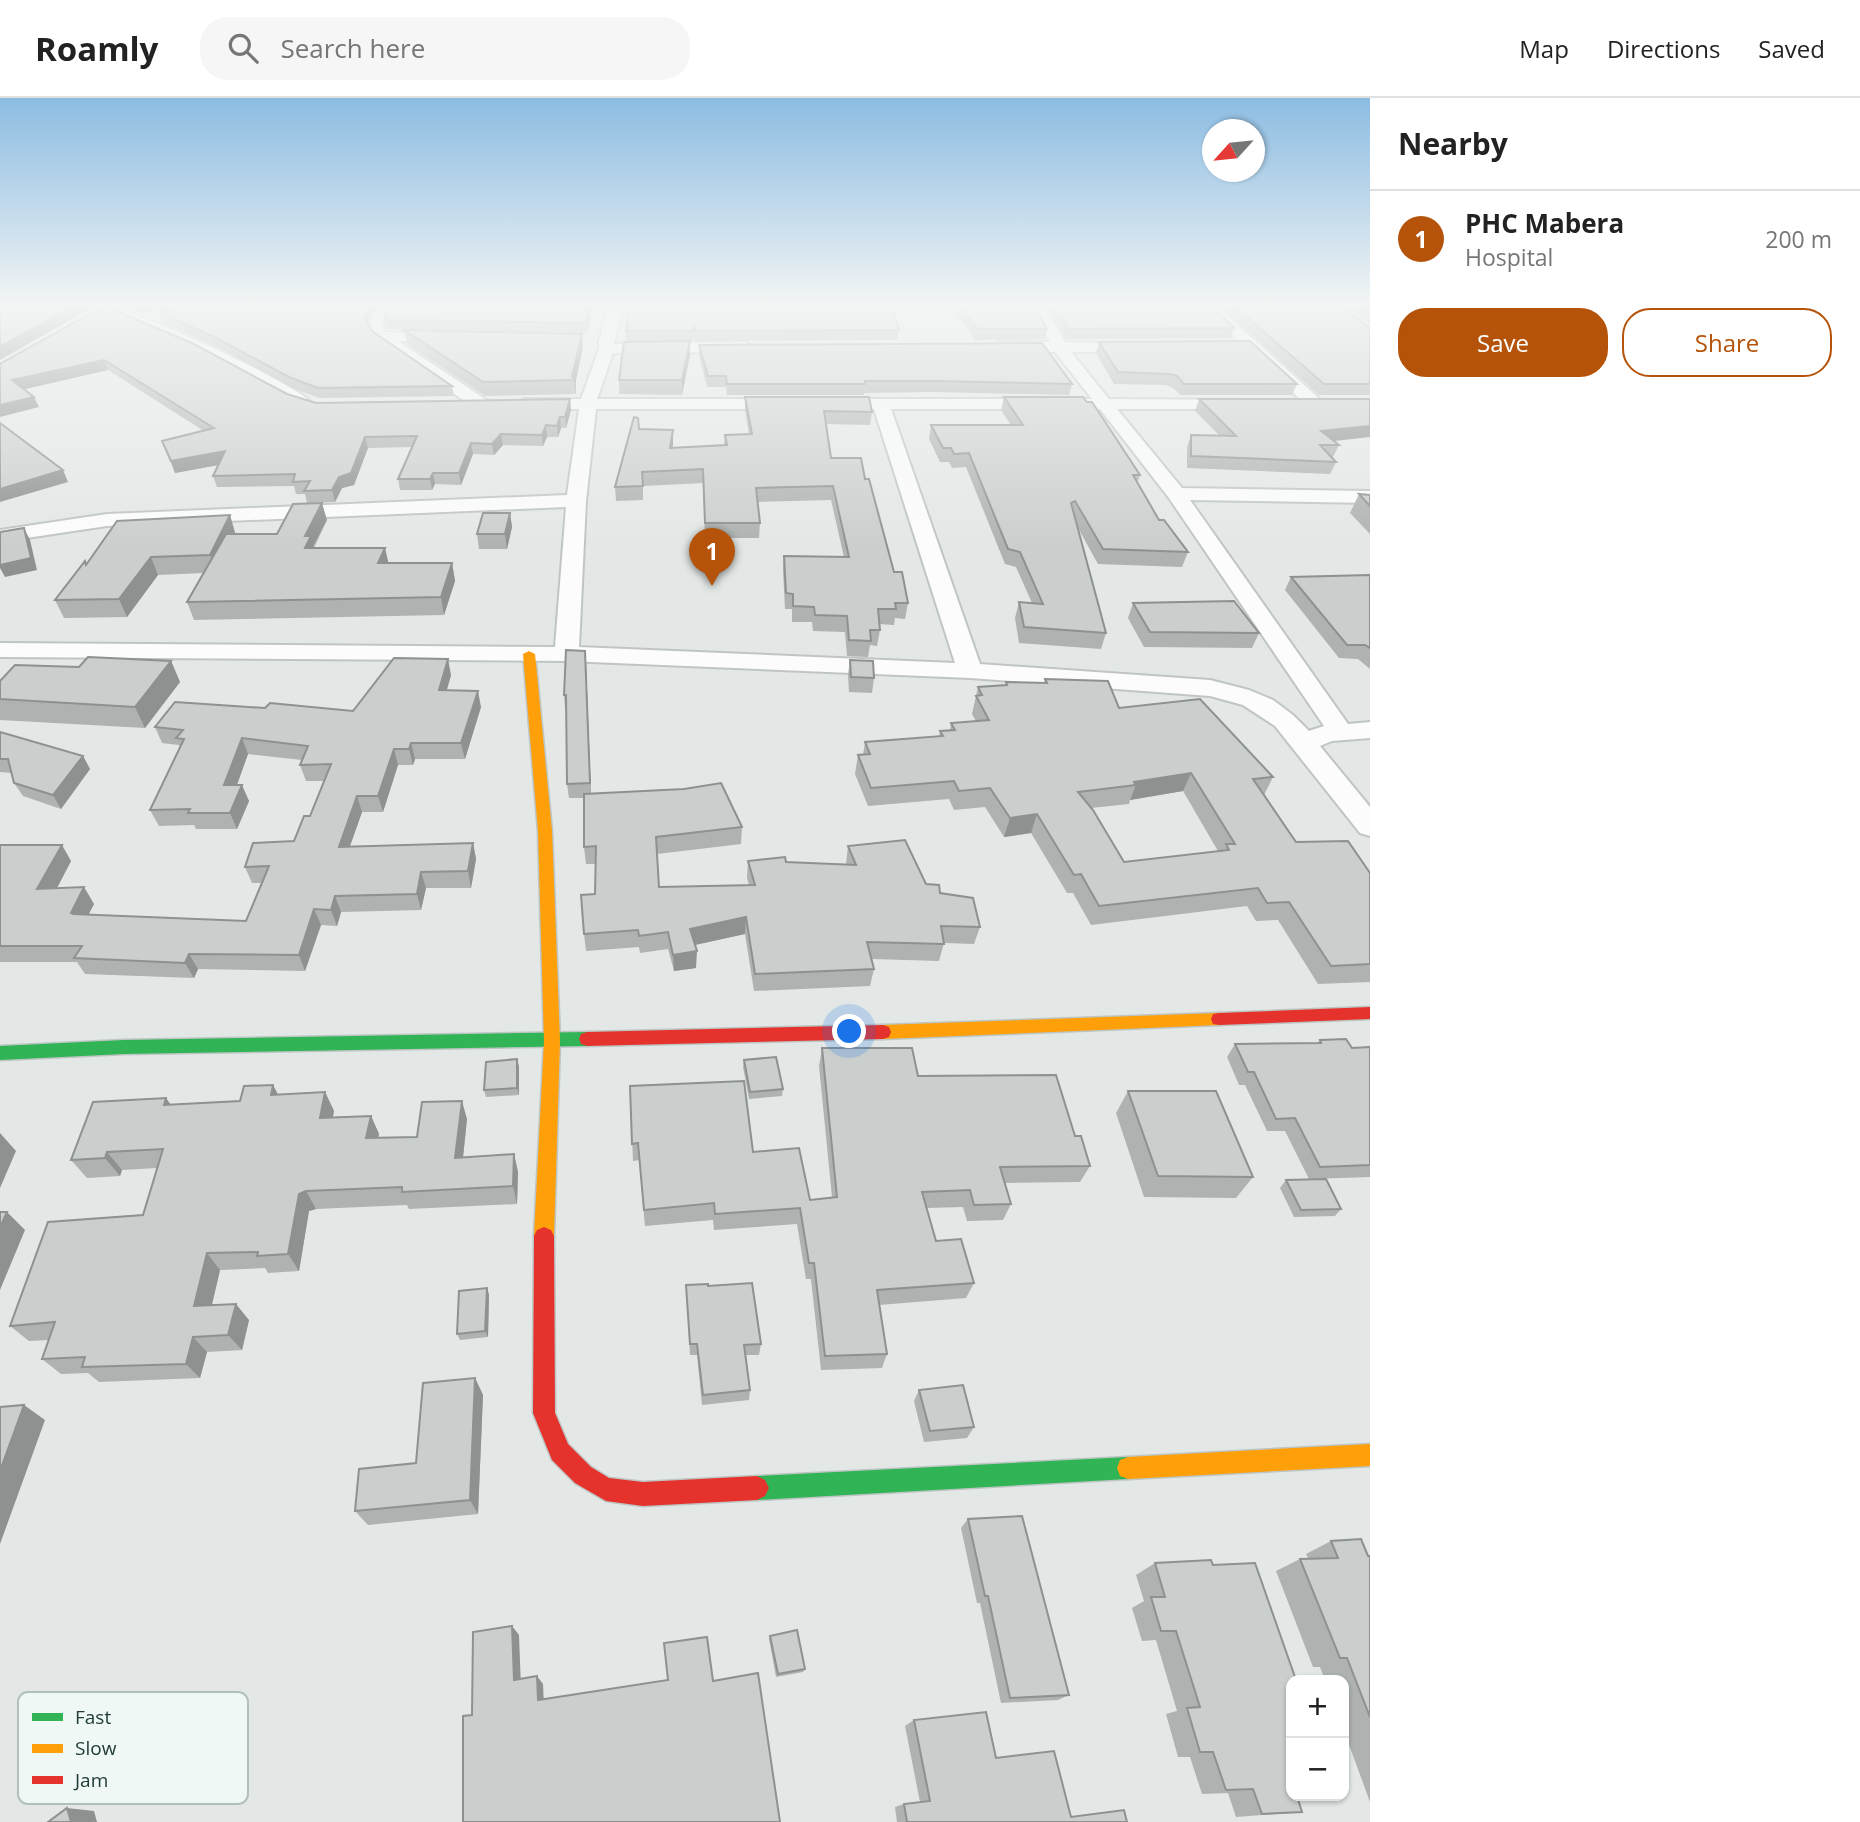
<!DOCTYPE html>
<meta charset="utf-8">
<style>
body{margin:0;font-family:"Open Sans",sans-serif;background:#f6f6f6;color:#222}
.controls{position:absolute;right:21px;bottom:21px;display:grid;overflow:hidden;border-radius:14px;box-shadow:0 2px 5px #0004}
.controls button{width:63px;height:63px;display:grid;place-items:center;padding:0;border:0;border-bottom:2px solid #e0e0e0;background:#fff;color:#222;font:35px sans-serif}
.compass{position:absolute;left:1202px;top:21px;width:63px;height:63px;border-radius:50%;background:#fff;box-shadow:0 2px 5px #0004;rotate:243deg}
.you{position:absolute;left:850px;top:934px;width:24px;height:24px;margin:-18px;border:5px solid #fff;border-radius:50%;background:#1a73e8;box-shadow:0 0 0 10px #1a73e833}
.badge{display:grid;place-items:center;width:46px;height:46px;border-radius:50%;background:#b45309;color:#fff;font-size:23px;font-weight:700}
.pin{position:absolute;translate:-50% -58px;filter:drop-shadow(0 2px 4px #0008)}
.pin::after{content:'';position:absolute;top:37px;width:24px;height:21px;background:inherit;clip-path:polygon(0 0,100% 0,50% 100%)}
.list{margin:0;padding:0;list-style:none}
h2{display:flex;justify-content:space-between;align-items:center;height:91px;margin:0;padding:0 28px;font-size:30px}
h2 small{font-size:23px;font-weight:400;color:#767676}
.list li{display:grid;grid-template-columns:46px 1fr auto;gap:21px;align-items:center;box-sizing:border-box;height:98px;padding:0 28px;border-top:2px solid #e0e0e0}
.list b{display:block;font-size:26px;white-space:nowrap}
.list p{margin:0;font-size:23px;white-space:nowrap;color:#767676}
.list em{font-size:23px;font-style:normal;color:#767676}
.actions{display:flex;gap:14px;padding:21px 28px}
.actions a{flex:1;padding:16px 0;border:2px solid #b45309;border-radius:28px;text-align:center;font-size:24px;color:#b45309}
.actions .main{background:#b45309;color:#fff}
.icon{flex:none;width:38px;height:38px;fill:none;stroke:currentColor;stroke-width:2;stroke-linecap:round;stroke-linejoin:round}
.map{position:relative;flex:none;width:1370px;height:1724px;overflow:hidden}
header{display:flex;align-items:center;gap:42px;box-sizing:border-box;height:98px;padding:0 35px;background:#fff;border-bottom:2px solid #e0e0e0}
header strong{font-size:33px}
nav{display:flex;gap:38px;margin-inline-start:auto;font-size:24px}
.search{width:490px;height:63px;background:#f6f6f6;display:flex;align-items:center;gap:18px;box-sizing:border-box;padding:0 24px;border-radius:28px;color:#767676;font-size:26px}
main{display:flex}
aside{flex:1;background:#fff}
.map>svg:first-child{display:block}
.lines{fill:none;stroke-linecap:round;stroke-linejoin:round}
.street-casing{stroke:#c0c5c4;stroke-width:4}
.fast-casing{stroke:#bec6c4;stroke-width:3}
.slow-casing{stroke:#bec6c4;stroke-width:3}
.jam-casing{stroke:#bec6c4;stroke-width:3}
.street{fill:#fbfcfb;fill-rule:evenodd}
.fast{fill:#30b455;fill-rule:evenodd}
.slow{fill:#ff9f0a;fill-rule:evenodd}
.jam{fill:#e5322d;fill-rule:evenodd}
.wall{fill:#aeb2b1;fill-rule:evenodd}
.shaded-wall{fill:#8d9190}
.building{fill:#cacfce;stroke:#8d9190;stroke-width:2;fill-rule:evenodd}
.key{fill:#f0f8f5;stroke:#b2c0bd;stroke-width:2}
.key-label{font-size:19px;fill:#203c39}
</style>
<header>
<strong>Roamly</strong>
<div class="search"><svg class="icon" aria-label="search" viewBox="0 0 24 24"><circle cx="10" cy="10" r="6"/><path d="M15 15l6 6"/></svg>Search here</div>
<nav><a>Map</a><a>Directions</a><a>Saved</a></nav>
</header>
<main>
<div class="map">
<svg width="1370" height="1724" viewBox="0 0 1370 1724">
<rect width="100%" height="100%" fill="#e3e8e7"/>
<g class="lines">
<defs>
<path id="street" d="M101,207c25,-1 194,78 210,97l-2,4h-12c-63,-36 -128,-70 -196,-95z
M379,207h14l-11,23 3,4 72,3 2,3 -2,3 -5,1 -54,-1 90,60 2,4 -2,4h-12l-100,-70 -8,-11z
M609,207h14l-9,39 131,-2 8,5 -8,5 -132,1 -16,46h495l-37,-47h-57l-8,-5 8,-5h52l-20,-37h14l21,37 84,2 3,3 -3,3 -5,2h-73l38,47 141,1 2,4 -8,5h-127l65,79 188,3v12l-180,-3 158,224 22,-2v16l-38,3 -12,5 50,61v29l-10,-3 -85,-107 -32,-21 -33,-9 -240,-18 -403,-17 -567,-4v-14l555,4 11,-140 -459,19 -107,16v-12l107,-16 460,-19 12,-86h-55l-8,-5 8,-5h57l18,-50v-8zM596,311h278l81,254 -376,-16 7,-146zM891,311h209l69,89 155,228 -15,5 -16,-16 -20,-15 -24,-10 -39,-10 -230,-16z
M841,207h99l-7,4 -86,1 -5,-1z
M1200,207h15l106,95 2,4 -2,4h-12z"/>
<path id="fast" d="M587,934l6,2 2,5 -2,5 -6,2 -463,8 -124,6v-14l124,-6z
M1128,1359l8,3 3,8 -3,8 -8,3 -371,21 -8,-4 -4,-8 4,-8 8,-4z"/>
<path id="slow" d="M529,553l6,3 17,177 8,210 -6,195 -3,6 -7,3 -7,-3 -3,-6 10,-195 -6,-210 -15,-177z
M1219,915l6,1 2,5 -2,5 -6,1 -336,14 -6,-2 -2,-5 2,-5 6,-2z
M1370,1346v22l-242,13 -8,-3 -3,-8 3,-8 8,-3z"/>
<path id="jam" d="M1370,909v12l-151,6 -6,-1 -2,-5 2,-5 6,-1z
M883,927l6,2 2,5 -2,5 -6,2 -296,7 -6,-2 -2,-5 2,-5 6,-2z
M544,1129l7,3 3,6 1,177 13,31 23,23 18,11 34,4 114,-6 8,4 4,8 -4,8 -8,4 -114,6 -37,-5 -31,-18 -23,-23 -19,-47 1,-177 3,-6z"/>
</defs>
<use href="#street" class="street-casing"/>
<use href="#fast" class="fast-casing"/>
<use href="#slow" class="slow-casing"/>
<use href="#jam" class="jam-casing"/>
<use href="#street" class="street"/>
<use href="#fast" class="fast"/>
<use href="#slow" class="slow"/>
<use href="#jam" class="jam"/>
</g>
<path class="wall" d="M123,207h56l-39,8z
M390,207h203l-6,28 -201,-4 -2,-9z
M629,207l270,25 -2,10 -202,1 -2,-5v5h-67v-10z
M950,207h84l13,24 -2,10 -70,1z
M1047,207h164l23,23 -3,10 -165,1z
M1218,207h119l33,23v67h-51z
M1342,207h28v19z
M104,208l183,88 29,9 254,-4 1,11 -5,18h-5l-3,9h-11l-4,9 -40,-1 -9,10 -21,-1 -12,31 -26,-1 -3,6h-32l-2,-11 14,-32 -44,1 -14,37 -12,3 -7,14 -28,1 -2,-9h-9l-2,-8 -77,1 -4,-11 6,-11 -44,8 -13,-32 42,-10 -96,-61 -84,19 15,18 -39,-43z
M159,214l208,11 5,8 80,55 2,10 -134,2 -28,-10 -69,-38 -61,-28z
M404,232l179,17 -7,33v14l-91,2 -78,-52z
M1099,244l198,42 -5,11h-111l-8,-7 -7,-3 -52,-1 -18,-31z
M699,247l373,39 -3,11 -136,-3 -69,1v2h-137l-1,-8h-19l-8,-32z
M690,257l-8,40 -63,-1v-14z
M745,299l127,15 -2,13 -44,-1 5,34 34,21 29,93 14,31 -3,16 -10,-1 -1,7 -15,-1 1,6 -3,16 -7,-1 -2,12 -21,-1 -2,-24 -32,-1 -1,-9h-20v-13h-7l-2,-39 1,-14 60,1 -13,-57 -74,2 3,21 -1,15h-54l-2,-55 -60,3v14l-27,1 -1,-14 24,-58 34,15 -1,4 52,-3 1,-10h24l-4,-25z
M1004,299l136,78 -3,8 22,37 29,32 -6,15 -84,-3 -20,-36 28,105 -5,16 -82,-6 -4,-25 4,-16 13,1 -16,-36 -11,-3 -39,-97 -14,1 -3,-6h-9l-11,-23 2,-14h80l-10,-15z
M1199,301l135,42 5,4 -6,12h-2l5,5 -6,12 -143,-6v-21l4,-12 29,1 -25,-25z
M1359,396l11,1v39l-20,-21z
M510,415l2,14 -5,22h-28l-2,-15z
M230,417l5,18v1h42l50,-14 -13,28 74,15h64l3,18 -11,34 -250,5 -7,-18 16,-29 -45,2 -31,42 -63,1 -9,-18 32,-35z
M1370,477v94l-12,-10 -19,-1 -54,-68 6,-13z
M1133,505l126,30 -7,15 -108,-1 -16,-29z
M850,562l24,18 -2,15 -23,-1 -1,-17z
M171,563l9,21 -35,46 -145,-8v-39l79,-14z
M586,566l5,129 151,34 -1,17 -84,10 2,33 90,-2 -2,-7 1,-17 98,3 2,-18 78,38 14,9 40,34 -6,17 -30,-1 -5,18 -67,-2 2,10 -4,17 -116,5 -9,-57 -50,11 1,23 -22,3 -6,-22 -28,4 -1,-6 -53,4 -2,-17 11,-40 1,-30h-10l-2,-17v-49h-15l-2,-14 -1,-75h-1l-1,-14z
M451,577l-4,15 34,17 -16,52h-50l-2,6h-15l-15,47h-21l-12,34 123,-3 3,16 -5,29h-45l-5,22 -80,2 -4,14 -16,-1 -16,46 -107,-2 -4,9 -109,-4 -8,-12h-77v-117l71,16 -14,27 37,16 -6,11 158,6 16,-38h-10l-7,-16 49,-26 16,-25 14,-35h-18l-6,-16 2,-5 -54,-6 -11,31 12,16 -12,28h-41l-2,-4 -35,1 -9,-16 30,-63 -1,-2 -17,-2 -7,-16 110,-19 88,3z
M1045,581l74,29 154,69 -9,18 32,47 74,31v109l-52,2 -40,-64 -22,1 -9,-15 -156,19 -18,-32h-6l-36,-60 -27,4 -19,-30 -31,3 -5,-11 -81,7 -13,-32 3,-19h5l2,-13 74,-5 1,-6 10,-1 1,-7 25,-2 -4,-7 6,-27 27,-2 1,-3 38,1zM1183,693l35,60 -94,11 -33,-54 38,-4 1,-4z
M0,634l83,24 7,13 -29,40 -38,-13 -9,-13 -2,-10 -12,-1z
M1320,942l32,8 18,-1v130l-61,2 -24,-48h-18l-22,-46h-6l-12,-28 8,-13 82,-1z
M822,950l96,28 157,60 15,30 -10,16 -75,1 6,21 -8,16 -36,1 -4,-14 -36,1 9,33 38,42 -8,15 -87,7 8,49 -5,14 -61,2 -10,-91h-5l-9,-55 -83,6 -1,-10 -68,6 -6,-66 -6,1 -3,-75 123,66 57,48 22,-3 -13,-131z
M517,961l2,8v28l-33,2 -2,-7z
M744,962l39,29 -1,7 -33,3 -6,-32z
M273,987l5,10 47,-3 9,19 -1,6 38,-1 8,18 -1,4 39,-1 50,-18 -4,39 51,-4 4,18 -1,32 -108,5 -2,-4 -91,4 -7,2 -10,60 -31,2 -3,-5 -45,2 -8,35 37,15 -7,30 -35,2 -7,26 -101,4 -11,-9 -27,1 -19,-15 7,-19 -20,1 -19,-15 133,-111 14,-47 -35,2 -2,6 -33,2 -16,-18 100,-55 69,-4z
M1128,993l125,86 -17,21 -92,-1 -28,-84z
M1286,1082l55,29 -6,7 -41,1 -14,-29z
M686,1187l22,1 53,58 -2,11h-13l4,35 -1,10 -47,5 -5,-50h-7z
M487,1190l2,7 -1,42 -28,3 -3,-6z
M475,1280l8,17 -5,119 -110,11 -13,-14 61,-48z
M919,1292l55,37 -7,11 -43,4 -10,-41z
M968,1421l101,176 -11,5 -57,3 -21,-100h-3l-16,-75z
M1331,1443l39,15v246l-26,-71v-51h-19l-5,-13h-7l-37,-96 24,-12h9l-3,-5z
M1155,1465l136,233h20l-14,1 5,15 -66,5 -8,-24 -26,1 -12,-37h-12l-12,-43 11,-3 -21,-71 -14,1 -10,-33 12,-7 -8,-26z
M770,1538l35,33 -2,3 -27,5 -7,-38z
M914,1622l82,38 75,59 56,5h-230l-2,-15 9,-3 16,-2 -15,-76z"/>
<path class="shaded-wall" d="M76,207h20l-96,55v-13z
M137,207h42l-39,8z
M370,207h6l-10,22 -2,-10z
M590,207h3l-6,28 -1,-10z
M582,236l1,13 -7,33v14l-2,-14 -2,-3z
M690,243v14l-8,40v-15z
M104,262l4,10 -91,21 -5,-11z
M34,299l5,10 -39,10v-12z
M570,301l1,11 -5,18 -1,-11z
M560,319l1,11 -3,9 -1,-11z
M546,327l1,12 -4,9 -1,-11z
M1370,328v11l-54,6 5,-12z
M673,332v14l-3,18v-14z
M501,336l2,11 -9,10 -2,-11z
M365,339l3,11 -14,37 -12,3 -7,14 -3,-12 7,-13z
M471,345l2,11 -12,31 -2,-12z
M225,353l4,12 -54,10 -4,-12z
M63,372l5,12 -68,20v-13z
M433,375l2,11 -3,6 -2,-11z
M322,405l5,17 -14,26 2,7 -10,-5v-12z
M510,415l2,14 -5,22 -2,-15z
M230,417l5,18 -19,40 -6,-18z
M24,430l6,12 7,30 -32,7 -5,-9v-3z
M385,450l4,17 -11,-2z
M151,459l7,18 -31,42 -8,-18z
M452,465l3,18 -11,34 -3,-18z
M585,553l1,13 5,133 -1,-14z
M448,561l3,16 -9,31 -3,-16z
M171,563l9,21 -35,46 -10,-21z
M478,593l3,16 -16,52 -4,-16z
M242,640l6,16 -17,47 -7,-16z
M411,645l4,16 -2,6 -4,-16z
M394,651l4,16 -15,47 -5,-16z
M83,658l7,13 -29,40 -8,-14z
M1191,675l-8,18 -53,9 6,-15 -2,-3z
M242,687l7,16 -12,28 -7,-16z
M357,698l5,16 -18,51 -5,-16z
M1037,716l-6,19 -27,4 6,-19z
M473,745l3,16 -5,29 -3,-17z
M62,747l9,16 -23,44 -11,-16z
M421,774l5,16 -5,22 -4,-16z
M84,789l10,17 -13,25 -10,-16z
M335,798l6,16 -4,14 -6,-16z
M314,811l7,16 -16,46 -6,-16z
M746,819l-1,17 -55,12v-17z
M697,853l-1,17 -22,3 -1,-16z
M189,856l9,15 -4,9 -9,-15z
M517,961l2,8v28l-2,-7z
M273,987l10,19 -12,-9z
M325,994l9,19 -5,25 -9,-18z
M166,1000l13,18 -15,-11z
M462,1003l5,18 -6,57 -6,-18z
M371,1018l8,18 -5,23 -8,-19z
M0,1035l16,18 -16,37z
M107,1054l15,18 -2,6 -15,-18z
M514,1056l4,18 -1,32 -4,-18z
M306,1093l10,18 -7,2 -10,60 -11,-17 11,-60z
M7,1114l18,18 -25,60v-63z
M207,1155l13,17 -12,51 -14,-15z
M487,1190l2,7 -1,42 -3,-6z
M236,1206l13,16 -7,30 -14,-15z
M193,1239l14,15 -7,26 -14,-14z
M475,1280l8,17 -5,119 -8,-14z
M24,1307l21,15 -45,124v-73z
M512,1528l7,9 2,53 -7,-8z
M537,1578l6,8 1,23 -6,-7z
M67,1710l27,3 3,11h-26z"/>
<path class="building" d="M0,207h76l-76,42z
M195,207h175l-6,12 8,14 80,55 -134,2 -29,-11 -69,-37 -61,-28z
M390,207h200l-4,18 -202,-3z
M629,207h262l8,25 -204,1 -1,-5 -1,5h-67z
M959,207h75l13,24h-70z
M1055,207h156l23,23 -166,1z
M1233,207h104l33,23v56h-46z
M1362,207h8v6z
M104,208l88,37 95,51 29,9 254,-4 -5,18h-5l-3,9 -11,-1 -4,10 -41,-1 -9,10 -21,-1 -12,30h-26l-3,6h-32l19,-43 -52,1 -14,36 -12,4 -7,13 -28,1 6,-10 -17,1 2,-8 -82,2 12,-25 -54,10 -9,-20 52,-13 -110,-68 -92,20 22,17 -34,8v-41z
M404,232l178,4 -10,43h3l-1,3 -91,2z
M690,243l-8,39h-63l5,-38z
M1250,243l47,43h-113l-7,-8 -7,-2 -52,-2 -19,-30z
M1042,245l30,41 -137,-3h-70v3h-138l-1,-8h-18l-9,-31z
M745,299h124l3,15 -48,-1 7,47h30l4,21h4l25,93h8l6,31h-13l1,6h-18l2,21h-10l1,11 -22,-1 -2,-24 -32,-1 -1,-8 -21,-1v-12l-7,-1 -2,-37 65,1 -16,-71 -77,2 4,35h-55l-2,-54 -61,3 1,14 -28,1 19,-70 4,1 1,11 34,1 -3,18 57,-3 -2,-10 27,-1z
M1004,299h79l4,5h5l48,73h-7l26,45h5l24,32 -85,-3 -28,-48 -4,2 35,130 -82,-6 -5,-25 24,2 -23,-52 -12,-3 -39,-96 -15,1 -3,-6h-8l-12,-23h92z
M1199,301h171v27l-49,5 18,14h-19l16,17 -145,-6v-21l45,1z
M0,325l63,47 -63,19z
M1359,396l11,1v11z
M322,405l-17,33h6l-6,12h80l-7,15h74l-11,34 -254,5 39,-68h51l16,-30z
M483,415h27l-5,21h-28z
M230,417l-20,40 -59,2 -32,42 -64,1 30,-39 1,4 31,-44z
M24,430l7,30 -31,7v-33z
M1370,477v73l-5,-3h-18l-56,-68z
M1234,503l25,32 -109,-1 -17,-29z
M566,552l19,1 5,132 -23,1 -1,-89h-2z
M88,559l83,4 -36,46 -135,-8v-18l15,-16 64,2z
M394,560l54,1 -9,31 39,1 -17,52h-50l-2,6h-15l-16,47h-21l-18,51 134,-4 -5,28 -47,1 -4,22 -82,2 -4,14 -17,-1 -15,46 -110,-1 -4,9 -111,-5 8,-12h-82v-101h62l-25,44 47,-2 -13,26 2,1 173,7 23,-55 -24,1 8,-24 41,-2 10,-25h6l21,-52 -31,1 8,-19 -66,-8 -18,47h18l-12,28h-42l2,-4 -40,1 34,-71 -8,-1 7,-8 -28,-3 20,-25 90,6 5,-5 83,8z
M850,562l23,1 1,17 -23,-1z
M1045,581l63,2 11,27 81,-9 73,78 -20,2 43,63 52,-1 22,32v91l-39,2 -42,-64 -22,1 -9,-15 -159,18 -18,-32 -7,1 -37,-61 -27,4 -20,-30 -31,3 -5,-10 -83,7 -13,-33 12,-1 -5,-12 78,-6 -3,-5 15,-1 -4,-7 38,-3 -13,-24 6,-1 -4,-8 29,-2 -1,-3 41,1zM1191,675l44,71h-9l3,6 -105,12 -31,-52 -15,-18 58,-7 -2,-3z
M0,634l83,24 -30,39 -39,-12 -6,-24h-8z
M721,685l21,44 -86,10 3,50 96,-2 -7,-24 37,-4 1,5 70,3 -8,-19 57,-6 21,44 13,1 1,8 33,5 7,29 -39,-1 3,18 -77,-2 7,27 -119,5 -9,-57 -56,12 7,22 -24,4 -5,-23 -29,4 -1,-6 -54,4 -3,-39 14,-1 1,-48 -12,1v-53l100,-5z
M1346,941l6,9 18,-1v118l-50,2 -25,-49 -19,1 -22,-47h-6l-13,-28 86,-1 -1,-3z
M822,950h90l6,28 138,-1 19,61h6l9,30 -90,1 11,37 -37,1 -4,-15 -48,2 14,49 25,-2 13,44 -97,7 10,64 -62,2 -11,-93h-5l-9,-55 -85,6 -1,-11 -70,7 -6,-67 -6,1 -2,-58 114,-5 9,71 46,-4 11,52 27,-3z
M776,959l7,32 -33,3 -6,-32z
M517,961v29l-33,2 2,-28z
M273,987l-2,10 54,-3 -5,26 51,-2 -5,22 51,-1 5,-35 40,-1 -7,57 59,-4 -1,32 -111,6v-5l-96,4 -7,3 -11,60 -31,2 1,-4 -51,1 -13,53 42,-2 -8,31 -35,2 -7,27 -104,3 3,-10 -43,2 13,-37 -45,4 38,-104 95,-7 20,-66 -56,3 -2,6 -34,2 22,-58 73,-4 -2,7 76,-4 4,-15z
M1128,993h88l37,86 -95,-1z
M1326,1081l15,30 -40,1 -15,-30z
M0,1114h7l-7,15z
M752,1185l9,61 -17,1 6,45 -47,5 -6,-51h-7l-4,-59 22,-1v2z
M487,1190l-2,43 -28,3 2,-43z
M475,1280l-5,122 -115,11 4,-42 57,-6 7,-80z
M963,1287l11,42 -44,4 -11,-41z
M24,1307l-24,66v-64z
M1022,1418l47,179 -59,3 -22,-102h-3l-17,-77z
M1361,1441l7,17h2v161l-23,-59h-7l-40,-99 38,-1 -7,-17z
M1211,1462l2,5 42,-2 41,117h-5v116h6l5,16 -40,2 -9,-25 -27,1 -13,-38h-13l-13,-44 13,-1 -24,-76h-15l-10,-34h14l-10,-34z
M512,1528l2,54 23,-4 1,24 130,-20 -4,-37 43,-6 6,44 45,-8 22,149h-317v-106l9,-1 1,-83z
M797,1532l8,39 -27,5 -8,-38z
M986,1614l10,46 58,-7 17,66 53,-7 3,12h-220l-3,-18 26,-3 -16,-81z
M67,1710l4,14h-23z"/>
<linearGradient id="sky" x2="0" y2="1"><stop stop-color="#8cbce2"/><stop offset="0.46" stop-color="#f2f5f4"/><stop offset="1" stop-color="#f2f5f4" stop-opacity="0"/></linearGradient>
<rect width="1370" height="448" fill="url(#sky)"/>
<rect x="18" y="1594" width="230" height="112" rx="10" class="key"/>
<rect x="32" y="1615" width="31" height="8" fill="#30b455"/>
<rect x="32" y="1646" width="31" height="9" fill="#ff9f0a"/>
<rect x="32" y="1678" width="31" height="8" fill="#e5322d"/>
<g class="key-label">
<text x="75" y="1626">Fast</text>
<text x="75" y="1657">Slow</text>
<text x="75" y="1689">Jam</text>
</g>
</svg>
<div class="controls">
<button>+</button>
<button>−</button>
</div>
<svg class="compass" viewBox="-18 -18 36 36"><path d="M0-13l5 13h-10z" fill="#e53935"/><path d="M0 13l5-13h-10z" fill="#767676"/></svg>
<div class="you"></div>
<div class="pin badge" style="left:712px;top:488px">1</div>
</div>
<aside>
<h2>Nearby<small></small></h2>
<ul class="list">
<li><span class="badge">1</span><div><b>PHC Mabera</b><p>Hospital</p></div><em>200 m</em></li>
</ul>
<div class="actions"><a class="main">Save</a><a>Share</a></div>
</aside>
</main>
